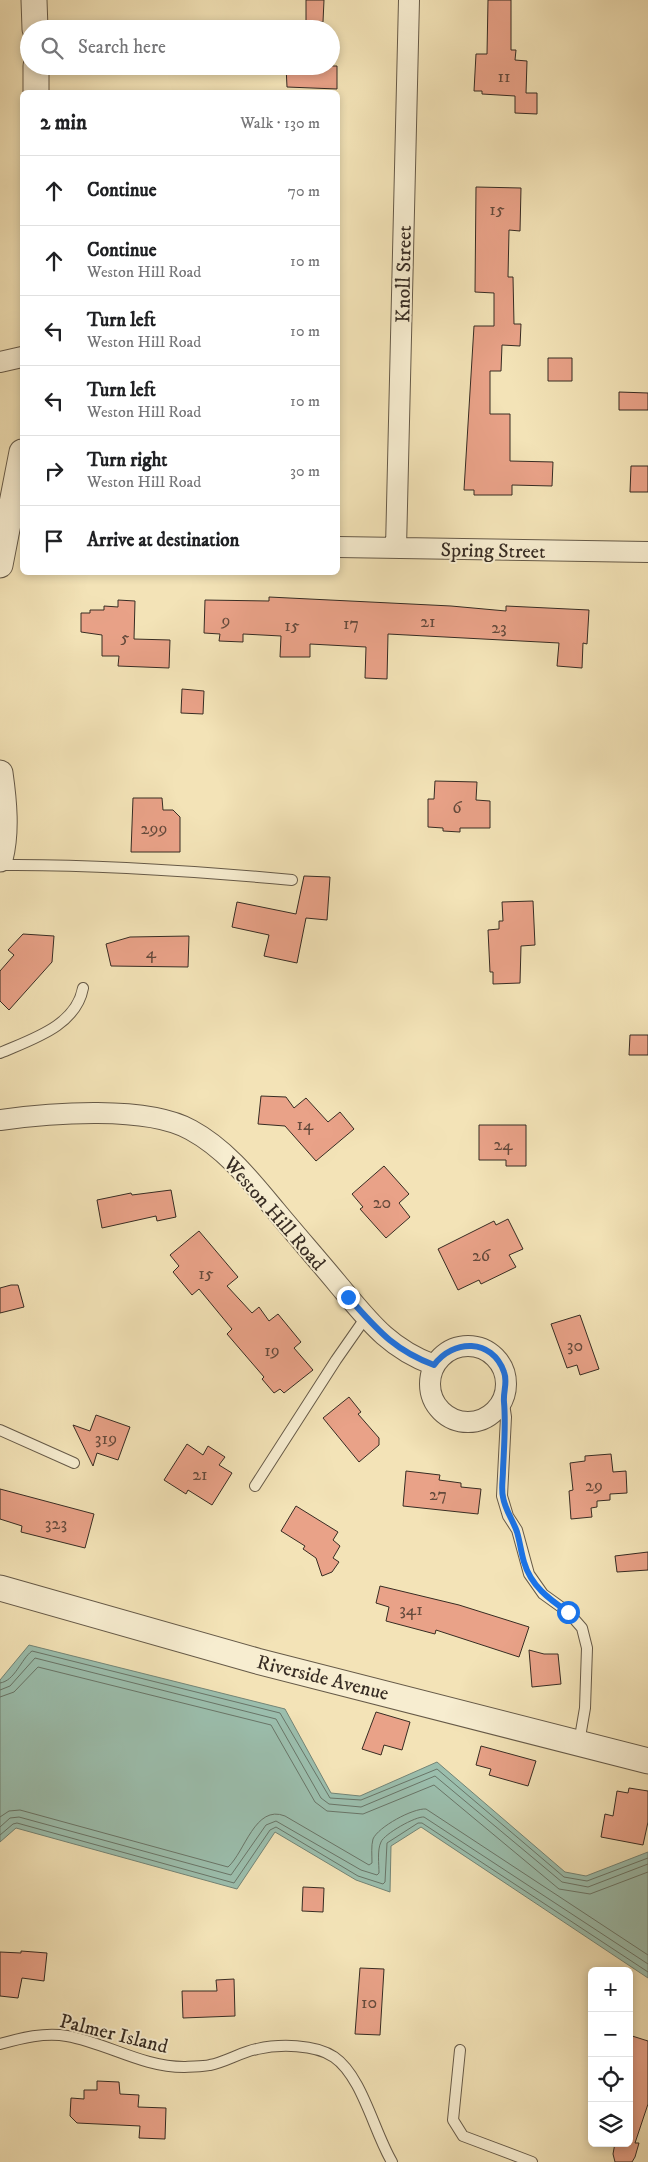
<!DOCTYPE html>
<meta charset="utf-8">
<style>
body{margin:0;font-family:"IM FELL DW Pica",serif;background:#f6f6f6;color:#202124}
.controls{position:absolute;right:15px;bottom:15px;display:grid;overflow:hidden;border-radius:8px;box-shadow:0 2px 8px #0003}
.controls button{width:45px;height:45px;display:grid;place-items:center;padding:0;border:0;border-bottom:1px solid #e0e0e0;background:#fff;color:#202124;font:25px sans-serif}
.stop{position:absolute;width:15px;height:15px;margin:-11px;border:4px solid #1a73e8;border-radius:50%;background:#fff}
.stop.end{background:#1a73e8;border-color:#fff;box-shadow:0 1px 5px #0008}
.list{margin:0;padding:0;list-style:none}
h2{display:flex;justify-content:space-between;align-items:center;height:65px;margin:0;padding:0 20px;font-size:21px}
h2 small{font-size:16px;font-weight:400;color:#757577}
.list li{display:grid;grid-template-columns:32px 1fr auto;gap:15px;align-items:center;box-sizing:border-box;height:70px;padding:0 20px;border-top:1px solid #e0e0e0}
.list b{display:block;font-size:19px;white-space:nowrap}
.list p{margin:0;font-size:16px;white-space:nowrap;color:#757577}
.list em{font-size:16px;font-style:normal;color:#757577}
.icon{flex:none;width:28px;height:28px;fill:none;stroke:currentColor;stroke-width:2;stroke-linecap:round;stroke-linejoin:round}
.map{position:relative;flex:none;width:648px;height:2162px;overflow:hidden}
.search{position:absolute;background:#fff;box-shadow:0 2px 8px #0003;left:20px;top:20px;width:320px;height:55px;display:flex;align-items:center;gap:12px;box-sizing:border-box;padding:0 18px;border-radius:28px;color:#757577;font-size:19px}
.panel{position:absolute;background:#fff;box-shadow:0 2px 8px #0003;left:20px;top:90px;width:320px;height:485px;border-radius:8px}
.map>svg:first-child{display:block}
.water{fill:#9bbead;stroke:#738476}
.lines{fill:none;stroke-linecap:round;stroke-linejoin:round}
.shore{stroke:#697568;stroke-width:1}
.building{fill:#e9a288;stroke:#372c23}
.service-casing{stroke:#665a48;stroke-width:12}
.minor-casing{stroke:#665a48;stroke-width:22}
.tertiary-casing{stroke:#665a48;stroke-width:27}
.service{stroke:#f7edd0;stroke-width:10}
.minor{stroke:#f7edd0;stroke-width:20}
.tertiary{stroke:#f7edd0;stroke-width:25}
.route{stroke:#1a73e8;stroke-width:6}
.labels{text-anchor:middle;stroke-width:4;stroke-linejoin:round;paint-order:stroke}
.number-label{font-size:18px;fill:#644a3c}
.street-label{font-size:20px;fill:#372c23;stroke:#f7edd0}
</style>
<div class="map">
<svg width="648" height="2162" viewBox="0 0 648 2162">
<rect width="100%" height="100%" fill="#f3e3b7"/>
<filter id="stains"><feTurbulence type="fractalNoise" baseFrequency=".004" numOctaves="4"/><feColorMatrix values="0 0 0 0 .2 0 0 0 0 .09 0 0 0 0 .02 0 0 0 .5 -.17"/></filter>
<radialGradient id="worn" r=".72"><stop offset=".6" stop-color="#630" stop-opacity="0"/><stop offset="1" stop-color="#630" stop-opacity=".3"/></radialGradient>
<path class="water" d="M29,1645l256,64 46,84 29,3 77,-34 128,110 21,4 62,-24v126l-227,-151 -30,19 -1,46 -34,-12 -81,-48 -38,57 -221,-61 -16,14v-162z"/>
<g class="lines">
<path class="shore" d="M0,1683c15,-2 21,-24 32,-32l248,62 50,85 31,2 76,-31 127,108 23,4 61,-23
M0,1690l10,-4 25,-28 241,61 45,79 8,6 32,3 74,-31 127,106 26,5 60,-23
M0,1697l14,-5 24,-25 233,58 44,77 12,9 36,3 71,-29 125,104 31,5 58,-22
M0,1817l9,-6 11,-1 208,57c17,-15 27,-63 57,-51l84,49 3,-2c0,-8 -1,-17 1,-24 5,-12 40,-31 53,-30l222,146
M0,1827l10,-9 9,-1 212,58 35,-50 10,-4 85,49 16,5 2,-2c0,-9 -2,-23 2,-31 3,-8 35,-26 43,-25l224,147
M0,1835l13,-11 4,-1 217,60 36,-53 6,-3 82,49 25,8 2,-2 2,-39 31,-20h4l226,149"/>
</g>
<path class="building" d="M306,0h18l-1,22 -17,-1z
M488,0h23v50h5l-1,10 12,1 -1,32h11v21l-22,-1v-17l-33,-2v-3h-8l2,-37h11z
M286,66h51v23l-50,-2z
M476,187l45,1 -1,43 -11,-1 -1,47h5l1,47h7l-1,22 -18,-1 -1,26h-11v43h20v47l43,1 -1,24 -40,-1v10h-38v-5h-10l10,-164h20v-33l-19,-1z
M548,358h24v23h-24z
M619,392l29,1v17h-29z
M631,466h17v26h-18z
M269,597l182,9 55,5v-5l83,4 -2,34 -4,-1 -1,25 -25,-2 2,-23 -171,-9 -1,45 -22,-1 1,-31 -56,-3v13h-30l1,-21 -38,-2v8l-24,-1 1,-7 -16,-1 1,-33 64,1z
M118,600l17,1 -1,38 36,1 -1,28 -51,-2 1,-10h-17v-21l-21,-3v-19h9v-3h14v-4l14,1z
M182,689l22,2 -1,23 -22,-1z
M435,781l42,1 -1,18 14,1v27h-30v4l-17,-1v-3l-15,-1v-28h6z
M133,798h29l1,12h10l7,7v35h-49z
M304,876l26,1 -3,43 -21,-2 -9,45 -33,-7 5,-21 -37,-8 5,-25 59,12z
M533,901l2,44 -14,1 -1,37 -27,1v-12h-3l-2,-42 11,-1v-8h4l-1,-19z
M23,934l31,2 -2,26 -43,48 -9,-9v-30l14,-16 -6,-5z
M189,936l-1,31 -77,-1 -5,-22 24,-7z
M630,1035h18v20h-19z
M261,1096l25,1 8,11 12,-10 22,24 12,-10 14,17 -38,32 -31,-35 -27,-2z
M479,1125h47v41h-20v-6h-27z
M384,1166l25,28 -10,9 11,14 -24,21 -26,-29 3,-2 -11,-13z
M171,1190l5,27 -19,4 -1,-5 -54,12 -5,-28 34,-7 1,2z
M508,1219l15,30 -14,6 7,12 -35,17 -2,-4 -21,10 -20,-41 56,-28 2,4z
M199,1231l39,46 -11,9 25,27 7,-6 10,14 9,-7 23,28 -7,6 19,22 -29,23 -4,-4 -6,4 -12,-14 2,-2 -37,-43 5,-5 -33,-40 -7,6 -19,-23 6,-6 -9,-11z
M11,1285h7l6,22 -24,6v-25z
M580,1315l19,54 -19,6 -3,-10 -10,3 -16,-44z
M349,1397l12,15 -3,2 21,24v7l-20,17 -36,-44z
M96,1415l34,12 -12,33 -21,-7 -4,13 -20,-41 17,6z
M187,1444l16,11 5,-9 17,11 -6,8 13,8 -20,32 -24,-15 -2,4 -22,-14z
M611,1454l2,18 13,-1 1,22 -17,1v6l-13,1v6l-6,1 1,9 -21,2 -2,-28 4,-1 -3,-27 15,-2v-5z
M406,1471l34,4 -1,5 22,3v4l20,2 -3,25 -75,-8z
M0,1489l94,25 -9,34 -64,-16 1,-6 -22,-7z
M296,1506l42,26 -5,8 7,6 -7,12 6,4 -7,10 -10,4 -6,-18 -13,-9 2,-3 -24,-15z
M648,1552v18l-31,2 -2,-16z
M380,1586l79,19 70,22 -10,30 -83,-27 -1,4 -49,-13 3,-14 -13,-4z
M529,1650l15,4h14l3,30 -29,3z
M376,1712l34,10 -8,28 -18,-5 -3,10 -19,-6z
M481,1746l55,15 -8,25 -39,-11 2,-6 -15,-4z
M629,1788l19,3v31l-5,23 -42,-8 4,-23 8,2 4,-25 11,2z
M303,1887l21,1 -1,24 -21,-1z
M21,1951l26,2 -3,28 -22,-3 -4,20 -18,-2v-44l21,1z
M360,1968l24,1 -4,66 -25,-1z
M234,1979l1,37 -52,2 -1,-27h35l-1,-11z
M629,2035l19,6v63l-13,39h4l-4,14 -3,5h-17l-2,-8 2,-11h14z
M97,2081l22,1 1,12 19,1 -1,12 28,1 -1,31 -26,-1 1,-12 -63,-3 -7,-7 1,-18 13,1v-9h13z"/>
<g class="lines">
<defs>
<path id="service" d="M0,865c97,-1 195,6 292,15
M0,1053c32,-14 76,-27 83,-65
M503,1397l3,20 -4,79 6,20 9,14 12,44 14,20 25,18 14,16 5,20 -2,60 -6,35
M0,1430l74,33
M255,1486l81,-126 30,-43
M0,2044c21,-6 45,-12 67,-8 40,7 75,31 117,31 8,-1 18,0 26,-2 16,-3 31,-13 47,-16 22,-5 58,-5 77,8 28,19 40,75 58,105
M460,2050l-7,70 10,16 69,26"/>
<path id="minor" d="M0,362l22,-5
M338,547l310,5
M396,548l13,-548
M0,1120c50,-7 147,-15 191,10 35,19 60,51 85,81 20,24 41,48 61,72 31,37 51,65 97,82
M430 1384a38 38 0 1 1 76 0a38 38 0 1 1-76 0Z"/>
<path id="tertiary" d="M34,0l1,29
M36,66v26
M0,565l22,-113
M0,773c4,28 7,59 0,86
M0,1588l257,73 391,100"/>
</defs>
<use href="#service" class="service-casing"/>
<use href="#minor" class="minor-casing"/>
<use href="#tertiary" class="tertiary-casing"/>
<use href="#service" class="service"/>
<use href="#minor" class="minor"/>
<use href="#tertiary" class="tertiary"/>
</g>
<g class="lines">
<path class="route" d="M348,1297c29,32 44,52 86,68 19,-26 58,-27 70,7 4,10 -1,19 0,30 2,23 0,45 -1,68 0,9 -2,19 0,27 2,13 10,23 14,35 3,10 4,20 7,30 7,24 25,37 44,50"/>
</g>
<g class="labels">
<g class="number-label">
<text x="504" y="82">11</text>
<text x="497" y="215">15</text>
<text x="226" y="626">9</text>
<text x="428" y="627">21</text>
<text x="351" y="629">17</text>
<text x="292" y="631">15</text>
<text x="499" y="633">23</text>
<text x="125" y="643">5</text>
<text x="457" y="813">6</text>
<text x="154" y="834">299</text>
<text x="151" y="958">4</text>
<text x="305" y="1130">14</text>
<text x="503" y="1150">24</text>
<text x="382" y="1208">20</text>
<text x="481" y="1261">26</text>
<text x="206" y="1279">15</text>
<text x="575" y="1351">30</text>
<text x="272" y="1356">19</text>
<text x="106" y="1444">319</text>
<text x="200" y="1480">21</text>
<text x="594" y="1491">29</text>
<text x="438" y="1500">27</text>
<text x="56" y="1529">323</text>
<text x="411" y="1615">341</text>
<text x="369" y="2008">10</text>
</g>
<g class="street-label">
<text transform="translate(403 274) rotate(-89)" y="7">Knoll Street</text>
<text transform="translate(493 550) rotate(1)" y="7">Spring Street</text>
<text transform="translate(275 1213) rotate(49)" y="7">Weston Hill Road</text>
<text transform="translate(323 1677) rotate(14)" y="7">Riverside Avenue</text>
<text transform="translate(114 2033) rotate(14)" y="7">Palmer Island</text>
</g>
</g>
<rect width="100%" height="100%" filter="url(#stains)"/>
<rect width="100%" height="100%" fill="url(#worn)"/>
</svg>
<div class="controls">
<button>+</button>
<button>−</button>
<button><svg class="icon" aria-label="locate" viewBox="0 0 24 24"><circle cx="12" cy="12" r="6"/><path d="M12 2v4M12 18v4M2 12h4M18 12h4"/></svg></button>
<button><svg class="icon" aria-label="layers" viewBox="0 0 24 24"><path d="M12 4l9 5-9 5-9-5zM3 14l9 5 9-5"/></svg></button>
</div>
<div class="stop" style="left:568px;top:1612px"></div>
<div class="stop end" style="left:348px;top:1297px"></div>
<div class="search"><svg class="icon" aria-label="search" viewBox="0 0 24 24"><circle cx="10" cy="10" r="6"/><path d="M15 15l6 6"/></svg>Search here</div>
<section class="panel">
<h2>2 min<small>Walk · 130 m</small></h2>
<ul class="list">
<li><svg class="icon" aria-label="ahead" viewBox="0 0 24 24"><path d="M12 20V5M6 11l6-6 6 6"/></svg><div><b>Continue</b></div><em>70 m</em></li>
<li><svg class="icon" aria-label="ahead" viewBox="0 0 24 24"><path d="M12 20V5M6 11l6-6 6 6"/></svg><div><b>Continue</b><p>Weston Hill Road</p></div><em>10 m</em></li>
<li><svg class="icon" aria-label="left" viewBox="0 0 24 24"><path d="M17 20v-9H6M10 6l-5 5 5 5"/></svg><div><b>Turn left</b><p>Weston Hill Road</p></div><em>10 m</em></li>
<li><svg class="icon" aria-label="left" viewBox="0 0 24 24"><path d="M17 20v-9H6M10 6l-5 5 5 5"/></svg><div><b>Turn left</b><p>Weston Hill Road</p></div><em>10 m</em></li>
<li><svg class="icon" aria-label="right" viewBox="0 0 24 24"><path d="M7 20v-9h11M14 6l5 5-5 5"/></svg><div><b>Turn right</b><p>Weston Hill Road</p></div><em>30 m</em></li>
<li><svg class="icon" aria-label="arrive" viewBox="0 0 24 24"><path d="M6 21V4h12l-3 4 3 4H6"/></svg><div><b>Arrive at destination</b></div></li>
</ul>
</section>
</div>
